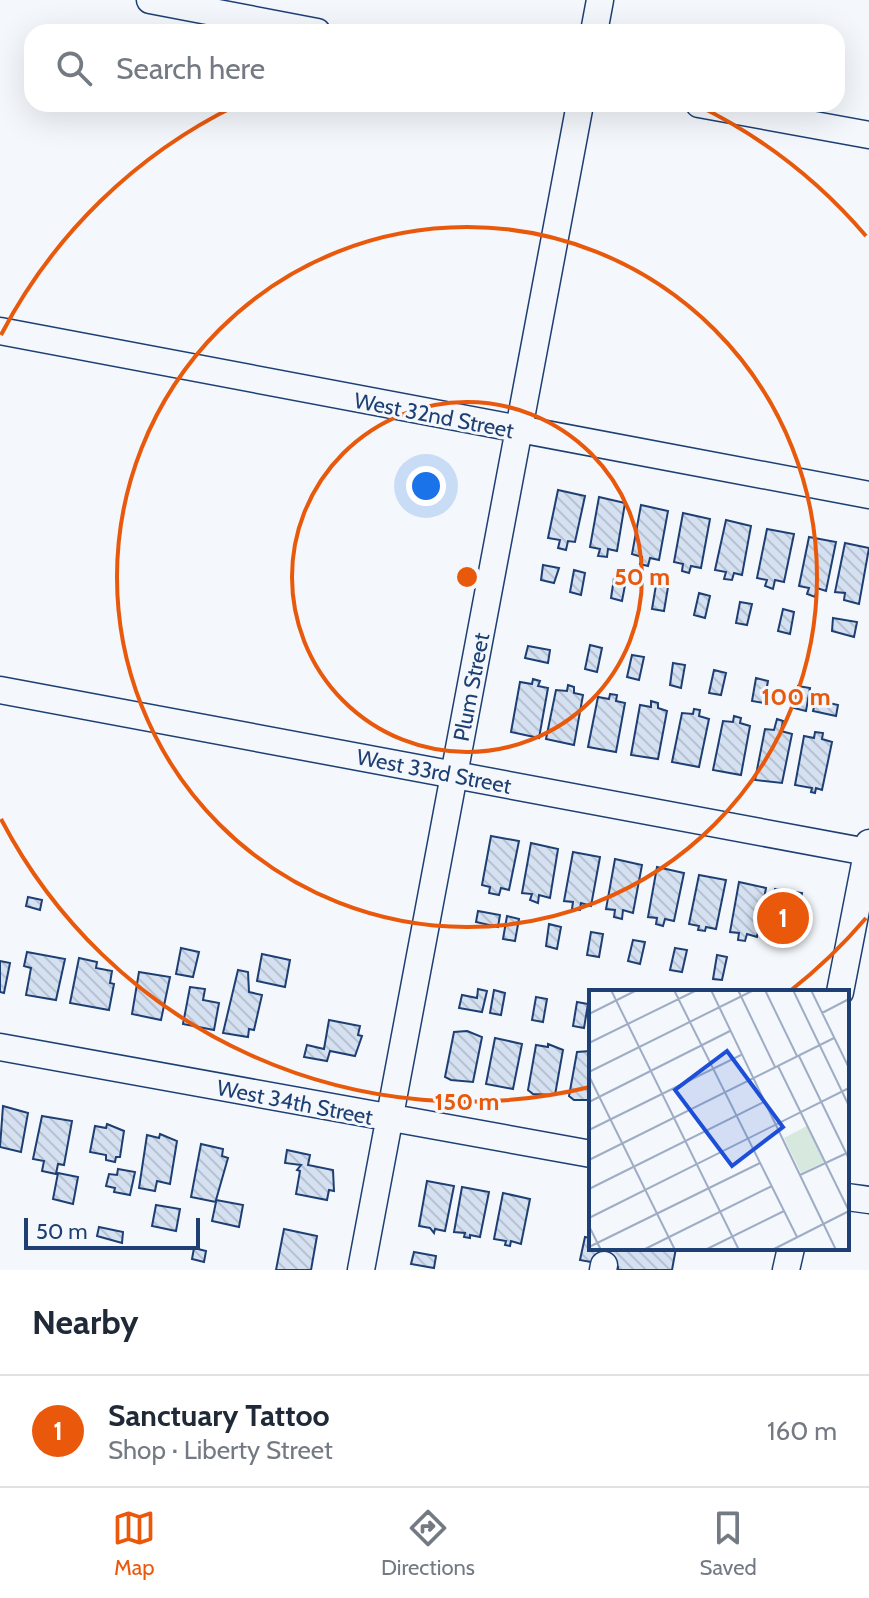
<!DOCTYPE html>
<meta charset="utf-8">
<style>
body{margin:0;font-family:Cabin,sans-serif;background:#f2f2f3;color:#1f2937}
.scale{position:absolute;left:24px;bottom:20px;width:176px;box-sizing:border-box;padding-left:8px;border:4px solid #1d3f73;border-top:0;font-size:22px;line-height:28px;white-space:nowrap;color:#1d3f73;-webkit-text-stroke:6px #f4f7fb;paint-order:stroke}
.you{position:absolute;left:426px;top:486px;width:28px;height:28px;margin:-20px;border:6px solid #fff;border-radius:50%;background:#1a73e8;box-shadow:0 0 0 12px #1a73e833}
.badge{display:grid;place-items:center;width:52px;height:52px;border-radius:50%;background:#ea580c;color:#fff;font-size:26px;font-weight:700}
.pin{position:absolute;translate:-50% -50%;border:4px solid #fff;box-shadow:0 2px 8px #0006}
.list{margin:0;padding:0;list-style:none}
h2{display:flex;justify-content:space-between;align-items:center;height:104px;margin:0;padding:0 32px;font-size:34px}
h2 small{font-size:26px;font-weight:400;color:#747a83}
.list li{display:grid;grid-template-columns:52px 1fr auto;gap:24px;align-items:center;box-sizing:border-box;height:112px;padding:0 32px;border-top:2px solid #e0e1e3}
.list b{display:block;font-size:30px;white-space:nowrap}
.list p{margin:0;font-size:26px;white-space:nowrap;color:#747a83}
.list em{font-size:26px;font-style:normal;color:#747a83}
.icon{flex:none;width:44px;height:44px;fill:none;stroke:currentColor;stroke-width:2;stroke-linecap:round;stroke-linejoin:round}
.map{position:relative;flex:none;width:869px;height:1270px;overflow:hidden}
.search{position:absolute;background:#fff;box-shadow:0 8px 32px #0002;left:24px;right:24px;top:24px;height:88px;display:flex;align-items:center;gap:20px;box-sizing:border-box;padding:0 28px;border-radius:24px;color:#747a83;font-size:30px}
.sheet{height:216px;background:#fff}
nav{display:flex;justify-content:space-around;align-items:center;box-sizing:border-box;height:112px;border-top:2px solid #e0e1e3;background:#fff;font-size:22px;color:#747a83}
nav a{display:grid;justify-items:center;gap:4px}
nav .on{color:#ea580c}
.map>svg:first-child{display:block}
.building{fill:url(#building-back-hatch);stroke:#1d3f73;stroke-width:2}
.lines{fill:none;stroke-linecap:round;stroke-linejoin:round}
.minor-casing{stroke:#1d3f73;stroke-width:29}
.minor{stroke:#f4f7fb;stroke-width:26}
.ring{fill:none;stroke:#e8590c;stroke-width:4}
.labels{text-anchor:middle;stroke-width:6;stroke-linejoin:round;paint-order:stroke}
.street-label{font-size:22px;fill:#1d3f73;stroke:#f4f7fb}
.inset-road{fill:none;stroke:#9eadc5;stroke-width:2}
.view{fill:#1d4ed8;fill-opacity:0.15;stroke:#1d4ed8;stroke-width:4}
.inset-edge{fill:none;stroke:#1d3f73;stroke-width:4}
.centre{fill:#e8590c;stroke:#f4f7fb;stroke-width:4}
.ring-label{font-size:24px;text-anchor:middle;font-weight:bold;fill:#e8590c;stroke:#f4f7fb;stroke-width:6;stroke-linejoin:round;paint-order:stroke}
</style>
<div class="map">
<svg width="869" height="1270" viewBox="0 0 869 1270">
<defs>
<pattern id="building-back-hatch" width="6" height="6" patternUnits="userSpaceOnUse" patternTransform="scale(2)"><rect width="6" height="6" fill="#d5e0f0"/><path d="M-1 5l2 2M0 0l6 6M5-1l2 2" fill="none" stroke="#b6c1d1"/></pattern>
</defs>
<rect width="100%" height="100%" fill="#f4f7fb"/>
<path class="building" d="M558,490l27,6 -10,46 -7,-1 -2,9 -8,-2 2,-8 -12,-2z
M599,497l26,6 -8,48 -9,-2 -1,8 -9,-1 2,-7 -10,-2z
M641,505l27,6 -9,49 -9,-2 -2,8 -8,-2 2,-7 -10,-3z
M683,513l27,6 -9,49 -10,-2 -2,7 -7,-2 1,-7 -9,-2z
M726,520l25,6 -9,49 -8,-2 -2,7 -8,-1 2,-7 -11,-2z
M767,529l27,5 -10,48 -9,-2 -2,9 -8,-3 2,-6 -10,-2z
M809,537l27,5 -10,49 -9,-3 -2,9 -8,-3 2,-6 -10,-2z
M845,543l24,5 -10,56 -15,-4 1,-7 -10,-1z
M543,565l16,3 -5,15 -13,-3z
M574,570l11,3 -4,22 -11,-3z
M614,578l12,2 -4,21 -11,-3z
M656,585l12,2 -4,24 -12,-2z
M699,593l11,3 -5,22 -11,-3z
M740,602l12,2 -5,21 -11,-2z
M783,609l11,3 -4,22 -12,-3z
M833,618l24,4 -3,15 -22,-6z
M590,645l12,3 -5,24 -12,-3z
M528,646l22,4 -2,13 -23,-5z
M632,655l12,2 -5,23 -12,-3z
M673,663l12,2 -4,23 -11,-3z
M714,670l12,3 -5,22 -12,-2z
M756,678l12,3 -4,22 -12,-2z
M533,679l7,2 -2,5 10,2 -9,50 -28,-6 9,-50 12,2z
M568,685l6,2v6l9,2 -9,50 -28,-6 10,-49 11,1z
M798,686l12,2 -4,23 -12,-3z
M610,694l7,1 -1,6 9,2 -9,49 -28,-5 10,-50 11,2z
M816,700l22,5 -2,11 -23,-5z
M651,701l7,2v5l9,3 -9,48 -27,-4 9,-50 11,2z
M694,709l6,1 -1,6 10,3 -10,48 -27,-5 10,-49 11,1z
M734,716l7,2 -1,5 10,3 -9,49 -28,-5 10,-49 10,1z
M777,719l6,2 -2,10 11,3 -10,49 -27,-3 10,-51 9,1z
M815,732l8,1 -1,6 10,3 -10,48 -6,-2 -1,5 -4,-1 1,-4 -17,-3 9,-49 10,2z
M491,836l28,5 -10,49 -8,-2 -2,7 -10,-2 1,-6 -8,-2z
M531,843l27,6 -8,49 -11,-3 -1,8 -8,-3 2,-6 -10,-1z
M573,852l27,5 -9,49 -10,-3 -1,7 -8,-1 1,-7 -9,-1z
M615,859l27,6 -9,48 -10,-3 -1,9 -8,-2 1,-7 -9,-1z
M657,867l27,6 -10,48 -9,-2 -2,7 -7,-2 1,-6 -9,-1z
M699,875l27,5 -10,49 -10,-2 -1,4 -7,-1 1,-4 -10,-2z
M739,882l27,6 -9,49 -10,-3 -2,7 -7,-1 1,-7 -9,-1z
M775,889l27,4 -4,25h3l-9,23 -26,-3z
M28,897l14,3 -2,10 -14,-4z
M478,911l22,4 -2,12 -22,-5z
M507,916l12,3 -4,22 -12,-2z
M549,924l12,3 -4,22 -11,-3z
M591,932l12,2 -4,23 -12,-2z
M633,940l12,2 -5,22 -12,-3z
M181,948l18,4 -6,25 -17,-3z
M675,948l12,2 -5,22 -12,-2z
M27,952l38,7 -9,41 -30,-5 5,-27 -7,-2z
M262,954l28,6 -5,27 -28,-6z
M717,955l10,2 -5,23 -9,-1z
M79,958l18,4 -1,6 16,3 -2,12 4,1 -5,26 -39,-7z
M0,961l10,2 -6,30 -4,-1z
M238,970l10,2 1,20 13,3 -8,35 -5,-1 -1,8 -25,-4z
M139,972l31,5 -9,43 -29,-6z
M190,987l15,2 -2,11 16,3 -5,27 -31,-6z
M478,989l9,2 -5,21 -23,-4 3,-13 15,3z
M494,990l11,3 -4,22 -11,-2z
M536,997l11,2 -4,23 -11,-2z
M577,1002l11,2 -4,24 -11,-2z
M329,1020l31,6 -2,9 4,1 -7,20 -25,-5 -3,10 -23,-4 3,-12 17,4z
M467,1031l15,6 -9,45 -22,-2 -6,-3 9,-45z
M495,1038l27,6 -9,45 -27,-5z
M548,1044l15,6 -8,45 -22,-1 -5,-4 8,-45 12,2z
M590,1051l1,49h-17l-5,-4 8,-44z
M3,1106l25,7 -7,39 -21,-5z
M42,1116l30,5 -8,44 -6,-1 -2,10 -14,-3 2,-10 -11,-2z
M107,1124l17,7 -4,26h-4l-1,5 -9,-2v-5l-16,-3 5,-26 11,2z
M160,1134l17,7 -7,43 -13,-3 -2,10 -16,-3 8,-53 12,3z
M201,1144l22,5 -1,7 6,2 -12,42 27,5 -4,22 -27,-6 4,-19 -25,-5z
M287,1150l23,5 -2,10 25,5 1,21 -5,-1 -2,10 -31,-6 4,-23 -3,-1 4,-5 -16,-2z
M118,1169l17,3 -5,23 -16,-3 1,-4 -9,-2 3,-12 8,1z
M58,1173l20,4 -5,27 -20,-5z
M427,1181l27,5 -9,45 -10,-2 -1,4 -4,-5 -11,-2z
M462,1187l27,5 -9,45 -10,-2v3l-6,-1 1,-4 -11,-1z
M503,1193l27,6 -9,45 -10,-3 -1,5 -5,-1 1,-4 -12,-2z
M156,1205l24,4 -4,22 -24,-5z
M99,1227l24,5 -1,11 -25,-7z
M284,1229l33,7 -6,34h-35z
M585,1237l6,1v10h85l-4,22h-54v-3l-38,-7z
M194,1248l12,3 -2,11 -12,-3z
M414,1252l22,4 -2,12 -23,-4z"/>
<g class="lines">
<defs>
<path id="minor" d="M150,0l167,32
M594,32l6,-32
M699,104l170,31
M0,331l869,164
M0,690l867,162
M840,992l29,-149
M0,1047l591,107
M847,1197l22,3
M361,1270l219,-1166
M603,1270l1,-5
M786,1270l5,-22"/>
</defs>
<use href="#minor" class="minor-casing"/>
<use href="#minor" class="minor"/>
</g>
<g class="ring">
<circle cx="467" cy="577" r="175"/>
<circle cx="467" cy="577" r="350"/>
<path d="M866 918A525 525 0 0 1 790 991M590 1087A525 525 0 0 1 1 819M1 335A525 525 0 0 1 237 105M697 105A525 525 0 0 1 866 236"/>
</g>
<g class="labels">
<g class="street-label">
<text transform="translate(434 415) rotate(11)" y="8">West 32nd Street</text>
<text transform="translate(471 687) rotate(-79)" y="8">Plum Street</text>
<text transform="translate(434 771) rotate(11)" y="8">West 33rd Street</text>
<text transform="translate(295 1102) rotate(11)" y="8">West 34th Street</text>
</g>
</g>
<g transform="translate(589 990)">
<rect width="260" height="260" fill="#f4f7fb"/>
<path d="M218,136l17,36 -23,11 -17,-35z" fill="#d7e8df"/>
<path class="inset-road" d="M22,0l128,260M85,0l123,247M122,0l125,260M149,0l37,77M176,0l32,66M204,0l56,116M222,0l38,78M233,23l27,-14M0,24l48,-24M0,53l108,-53M210,66l50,103M189,76l71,145M0,82l165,-82M0,86l86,174M0,112l141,-71M0,140l152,-75M0,170l245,-122M211,185l49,-23M0,199l175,-87M0,228l260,-130M0,236l12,24M0,257l171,-84M54,260l129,-64M116,260l79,-39M183,260l77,-39"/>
<path class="view" d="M138,61l56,76 -51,39 -57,-76z"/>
<rect width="260" height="260" class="inset-edge"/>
</g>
<circle cx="467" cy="577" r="12" class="centre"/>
<g class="ring-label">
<text x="642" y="585">50 m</text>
<text x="796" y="705">100 m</text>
<text x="467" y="1110">150 m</text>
</g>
</svg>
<div class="scale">50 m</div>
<div class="you"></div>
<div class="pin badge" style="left:783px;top:918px">1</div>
<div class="search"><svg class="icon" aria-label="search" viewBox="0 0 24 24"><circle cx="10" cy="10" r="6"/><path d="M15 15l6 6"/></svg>Search here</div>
</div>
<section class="sheet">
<h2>Nearby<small></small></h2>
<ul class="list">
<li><span class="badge">1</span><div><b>Sanctuary Tattoo</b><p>Shop · Liberty Street</p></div><em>160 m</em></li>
</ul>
</section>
<nav>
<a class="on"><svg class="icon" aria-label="map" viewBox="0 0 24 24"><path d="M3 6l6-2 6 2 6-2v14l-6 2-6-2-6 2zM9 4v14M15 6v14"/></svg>Map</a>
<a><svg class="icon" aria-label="directions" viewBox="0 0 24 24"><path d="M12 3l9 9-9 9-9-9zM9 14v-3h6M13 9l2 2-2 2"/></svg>Directions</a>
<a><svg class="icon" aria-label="saved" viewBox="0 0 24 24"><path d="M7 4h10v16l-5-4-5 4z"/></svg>Saved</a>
</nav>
